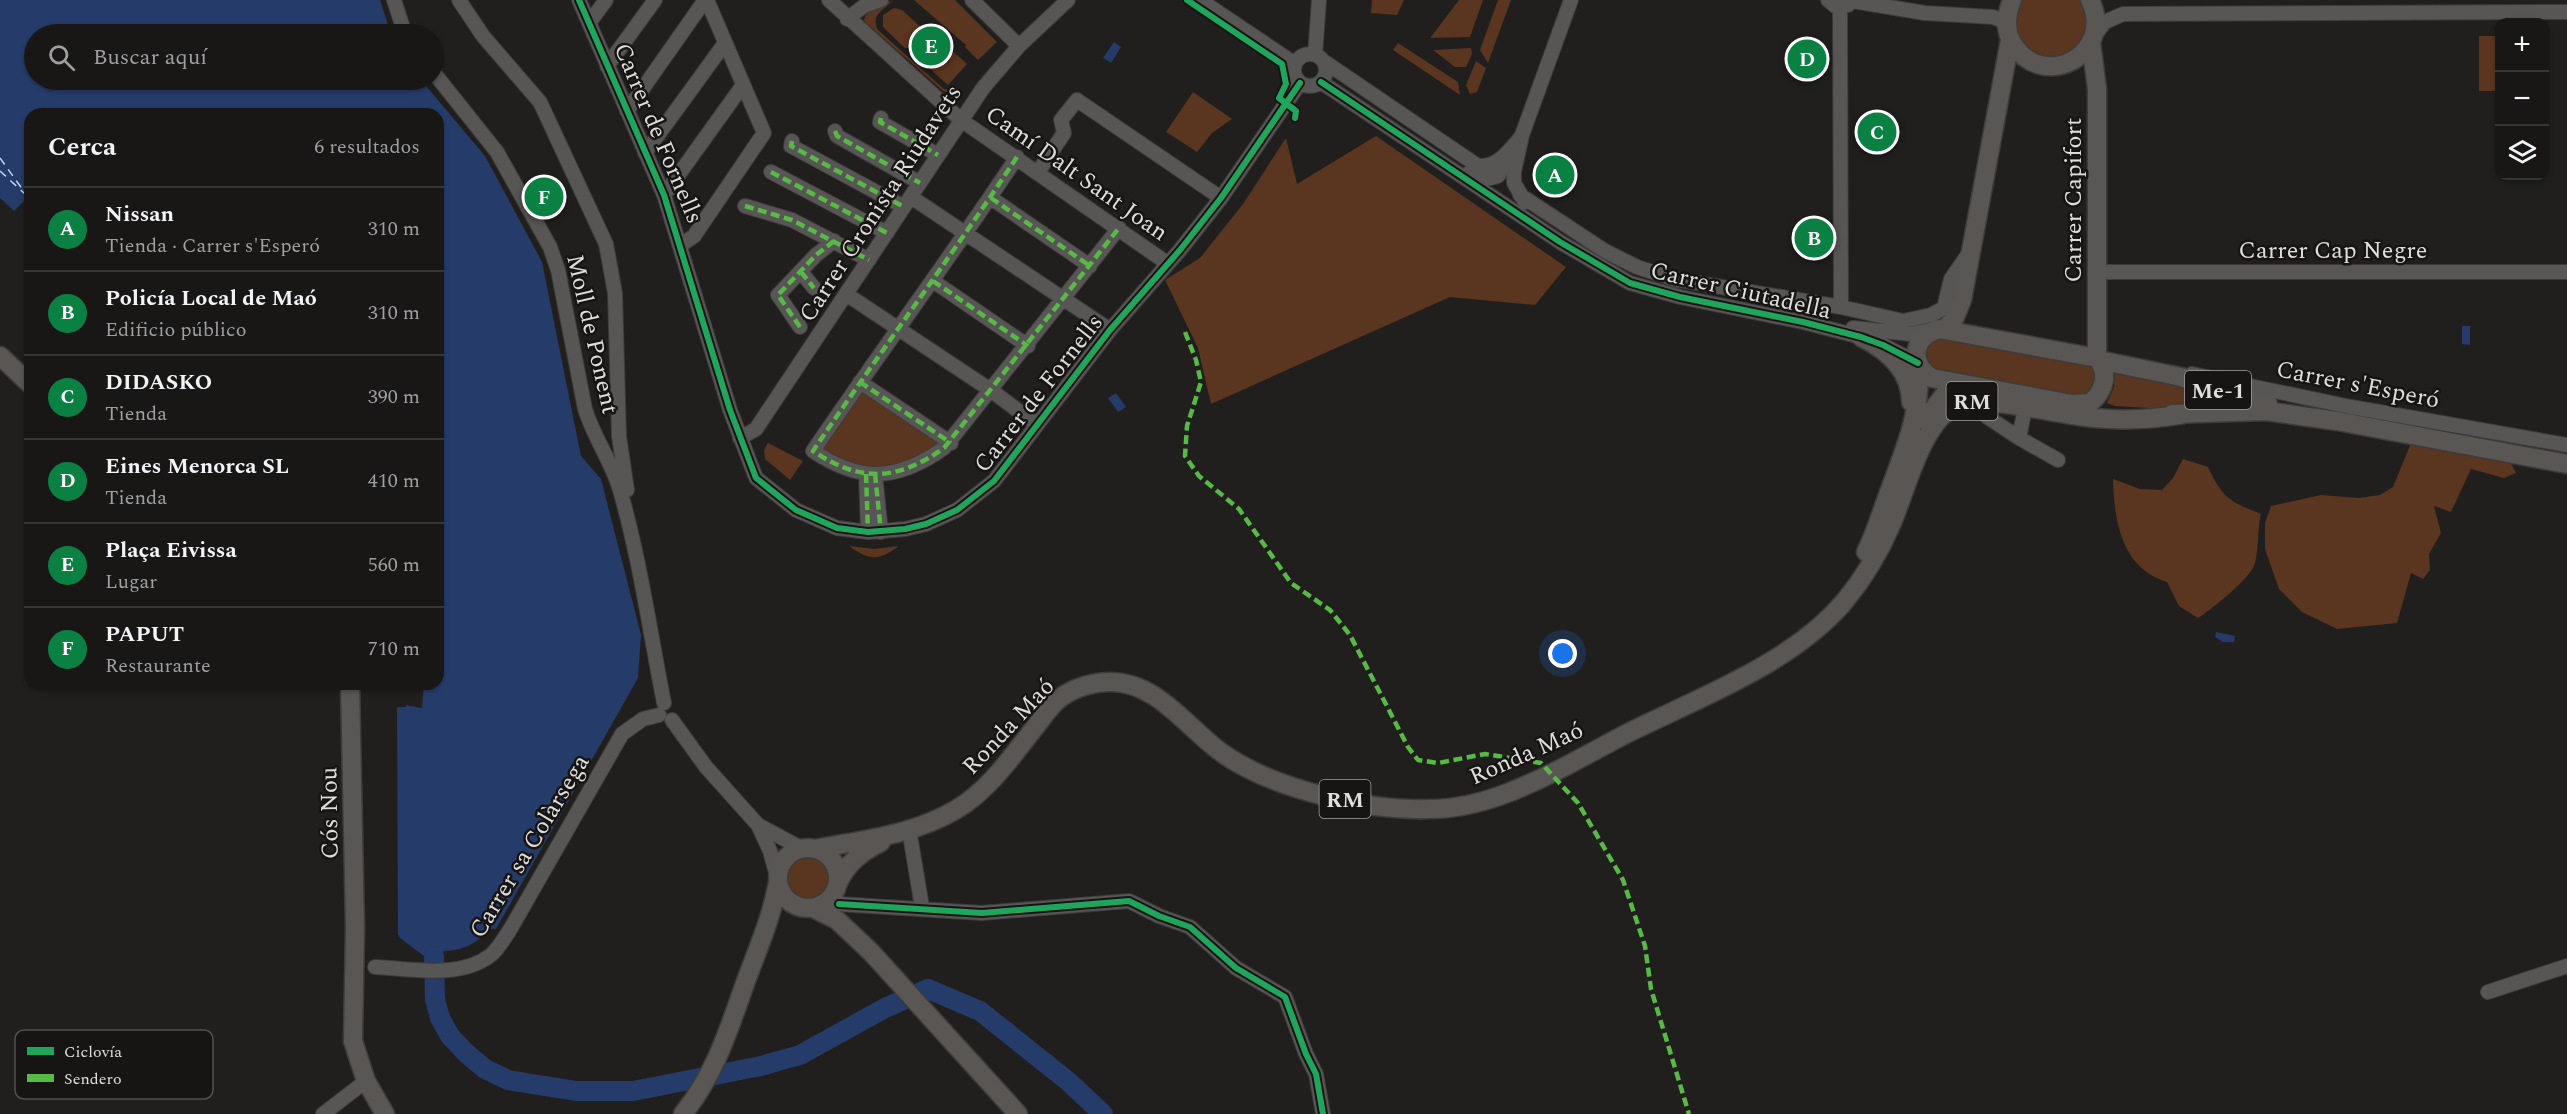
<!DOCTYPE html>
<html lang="es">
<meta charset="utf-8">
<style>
body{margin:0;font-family:Spectral,serif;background:#21201f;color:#f1f3f6}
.controls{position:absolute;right:18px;top:18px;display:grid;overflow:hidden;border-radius:12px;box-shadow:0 2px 4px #0004}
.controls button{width:54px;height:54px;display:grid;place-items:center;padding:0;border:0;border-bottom:2px solid #363635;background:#181716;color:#f1f3f6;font:30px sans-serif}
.you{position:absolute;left:1563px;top:654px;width:21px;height:21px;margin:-15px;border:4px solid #fff;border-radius:50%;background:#1a73e8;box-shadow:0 0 0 9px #1a73e833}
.badge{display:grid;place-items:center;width:39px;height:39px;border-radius:50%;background:#0b8043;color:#fff;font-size:20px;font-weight:700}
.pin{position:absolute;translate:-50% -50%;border:3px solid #fff;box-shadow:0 2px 6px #0006}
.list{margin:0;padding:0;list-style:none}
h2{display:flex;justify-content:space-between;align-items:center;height:78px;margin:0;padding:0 24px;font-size:26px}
h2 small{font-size:20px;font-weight:400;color:#9f9fa1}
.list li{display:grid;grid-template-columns:39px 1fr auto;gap:18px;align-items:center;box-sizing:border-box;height:84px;padding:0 24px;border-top:2px solid #363635}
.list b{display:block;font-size:22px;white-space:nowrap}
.list p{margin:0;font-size:20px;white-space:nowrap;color:#9f9fa1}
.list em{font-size:20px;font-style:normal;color:#9f9fa1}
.icon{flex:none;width:33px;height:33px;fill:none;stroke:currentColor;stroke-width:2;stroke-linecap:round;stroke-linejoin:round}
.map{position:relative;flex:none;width:2567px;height:1114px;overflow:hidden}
.search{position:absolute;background:#181716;box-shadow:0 2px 4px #0004;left:24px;top:24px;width:420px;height:66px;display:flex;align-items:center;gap:15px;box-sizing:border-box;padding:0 21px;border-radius:33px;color:#9f9fa1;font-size:22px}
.panel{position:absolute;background:#181716;box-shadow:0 2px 4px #0004;left:24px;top:108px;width:420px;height:582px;border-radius:18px}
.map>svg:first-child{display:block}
.green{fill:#5a351f}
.water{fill:#253b69}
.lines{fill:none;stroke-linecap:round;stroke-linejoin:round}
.river{stroke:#253b69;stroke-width:20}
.ferry{stroke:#bfd1f0;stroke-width:1.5;stroke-dasharray:8 6;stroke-linecap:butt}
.minor-casing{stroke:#3c3c3b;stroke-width:16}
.major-casing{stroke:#3c3c3b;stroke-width:21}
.minor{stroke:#575655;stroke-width:14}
.major{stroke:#5a5653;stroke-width:18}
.quiet{stroke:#58b947;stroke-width:4.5;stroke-dasharray:9 4.5;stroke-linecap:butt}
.cycleway-casing{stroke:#171514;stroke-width:10}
.cycleway{stroke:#20a55d;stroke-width:6}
.labels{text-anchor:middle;stroke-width:5;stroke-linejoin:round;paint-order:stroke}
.shield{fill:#171514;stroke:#a4a2a1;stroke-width:1.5}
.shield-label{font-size:22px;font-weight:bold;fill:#e0dedd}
.street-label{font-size:24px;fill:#e0dedd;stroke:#171514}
.key{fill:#171514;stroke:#535150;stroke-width:1.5}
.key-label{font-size:16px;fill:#e0dedd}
</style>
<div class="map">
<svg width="2567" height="1114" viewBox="0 0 2567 1114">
<rect width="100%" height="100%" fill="#201f1e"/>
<path class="green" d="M914,0h41l42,42 -19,18 -13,-13 1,-2z
M1372,0h32l-7,15 -26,-2z
M1459,0h24l-13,37 -40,1z
M1498,0h13l-23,63 -8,-13z
M2021,0h61l7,16 -6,25c-6,5 -14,14 -23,16 -34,8 -54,-29 -39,-57z
M892,1c-8,10 -22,13 -14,29l66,59 10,2 5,-2 1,3 -5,2 -12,-3 -79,-70c2,-14 16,-16 28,-20z
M894,8l8,2 21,19 -14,19h-4l-22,-21v-12z
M931,32l36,32 -19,21 -36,-32z
M2479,36h20v55h-20z
M1398,43l60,39 2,13 -67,-45z
M1471,48l1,6 -6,13h-11l-22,-17z
M1476,61l10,7 -9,24 -7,2 -4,-9z
M1193,92l39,27 -20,14 -15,19 -31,-20z
M1376,136l190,131 -31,38 -85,-8 -239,107 -13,-56 -33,-68 35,-22 43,-54 43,-66 11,46z
M1936,336l151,26 7,7 1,18 -13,11 -142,-23 -16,-13 1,-14z
M2115,369l27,4 96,31 -72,5 -51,-3 -8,-3 7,-16z
M862,387l83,56 -31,21 -52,6 -43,-20z
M768,443l35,18 -13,19 -25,-21 -1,-9z
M2411,443l100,20 5,10 -12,5 -33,-9 -20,43 -17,-6 7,27 -12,21 1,16 -7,9 -12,-6 -14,50 -60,6 -35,-17 -23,-23 -14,-40v-26l6,-17 50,-11 38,3 21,-3 13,-8z
M2183,459l25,8c15,32 21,34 53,47 -4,16 -2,39 -7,52 -5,13 -43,44 -56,52l-19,-12 -12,-24c-46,-14 -53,-62 -54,-103l27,10 22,1 11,-12z
M849,546l25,3 25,-3c-21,15 -29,15 -50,0z
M785 878a23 23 0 1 1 46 0a23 23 0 1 1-46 0Z"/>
<path class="water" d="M0,0h380l11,34h-357v46h387l64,76 57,106 39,194 20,23 40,156 -3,43 -142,251h-6c-15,15 -25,21 -46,22l-4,5h-16l-24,-18 -2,-4 -1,-227h9v-2l16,3 2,-24h14v-570h-408v81l-16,16 -14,-13z
M1114,42l7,5 -10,16 -8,-5z
M2462,326h8v19l-8,-1z
M1116,393l10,14 -8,5 -10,-14z
M2216,632l19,4 -1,6h-11l-8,-5z"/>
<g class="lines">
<path class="river" d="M434,956l1,43 5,19 10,18 16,17 19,16 23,11 68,11h57l128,-25 39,-11 85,-47 43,-19 52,22 89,71 34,32"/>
<path class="ferry" d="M0,158l28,39
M0,171l25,23"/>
<defs>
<path id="minor" d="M394,0l11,34
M459,0l24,36 57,66 66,142 9,49 4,143 8,54
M579,0l85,195 66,215 26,68 40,32 41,18 31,4 37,-3 21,-5 31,-14 37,-29 116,-151 70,-80 41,-52 79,-115
M829,0l132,120 206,143
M972,0l47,46
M1200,0l95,64
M1828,0l7,6 13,-1
M1853,1l72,12 68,4 8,3 5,6
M1840,7l1,300
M847,19l17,-13 17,-6
M589,23l17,-23
M2094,36l11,-14 18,-8 444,-2
M1294 70a16 16 0 1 1 32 0a16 16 0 1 1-32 0Z
M1315,55l4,-55
M1322,60l156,106c20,1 31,-15 43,-29
M607,66l48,-66
M434,73l63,79 53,95 8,23 27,139c9,29 27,53 35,81 20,70 30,142 44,213
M1321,82l239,160 70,41 50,14 123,25 58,15 22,8 35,18
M627,111l78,-111
M881,118l-1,4 58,33
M835,131l2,5 83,47
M792,141l-1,5 113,61
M645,153l80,-110
M1017,157c-66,100 -137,195 -204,294 48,32 84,30 131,-3l175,-220
M771,172l116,61
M1038,172l26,-39 -3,-13 16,-20 144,98
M1469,173l14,7 15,-4 15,-23
M664,195l79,-110
M1520,195l85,56 32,16 37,12 167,28 62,14 28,-6 13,-7 7,-29 18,-26
M911,197l199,133
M991,198l99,68
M1525,202l-11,-19v-11l8,-37 49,-135
M745,206l47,14 77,40
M681,245l13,-9 70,-103 -57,-133
M801,272l13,16
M2098,272h469
M933,281l95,65
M846,294l146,97 45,34
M800,327l-22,-32 38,-40 18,-14
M1853,328l58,6 21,-4
M2192,374l159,33 216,38
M860,382l91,61
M2025,408l-6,30 39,22
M1986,416l33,22
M740,438l16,-9 227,-341 36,-42 49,-46
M866,474l2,58
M875,474l6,58
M672,720l34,47 52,58 12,26 7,25
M758,825l45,24
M909,829l13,78
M839,904l143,9 147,-12 30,15 31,11 46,41 49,29 21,57 10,20 7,40
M375,967c37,2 85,12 116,-12 8,-7 14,-18 20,-27l111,-194 21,-15 16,-4
M2488,992l79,-26
M323,1114l43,-33"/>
<path id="major" d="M2012,0c-6,15 -8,30 1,44 31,49 103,9 77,-44
M2091,42l6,47v269
M1939,329l158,29c13,15 7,34 -7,45l-18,1 -140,-26c-23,-15 -20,-41 7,-49z
M1945,329l9,-10 8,-19 48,-260
M1861,337c26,13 50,33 50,65
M0,356l30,28
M2099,360l82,17 54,19 33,8
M2172,414l94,-3 71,10 230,43
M1925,420l23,-30 13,-5
M1866,552c9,-18 15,-38 22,-57 15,-41 35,-86 30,-130
M350,684l5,244 -2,113 13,40 19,33
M778 878a30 30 0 1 1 60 0a30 30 0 1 1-60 0Z
M815,849c47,-9 99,-14 142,-40 33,-20 55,-53 79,-83 8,-10 16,-23 27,-30 13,-9 31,-14 47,-14 49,0 78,48 115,73 51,35 144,56 205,54 24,0 50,-6 72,-14 44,-16 85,-41 126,-62 72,-36 163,-69 216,-131 19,-23 36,-51 47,-77 16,-36 30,-103 66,-120 23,-11 107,11 137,13 31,3 61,1 91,-4
M837,885c9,-21 24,-33 44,-43
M813,908l24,12 34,32 147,162
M683,1114c34,-43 46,-86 64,-136 12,-32 25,-62 31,-96"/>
</defs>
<use href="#minor" class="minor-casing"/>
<use href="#major" class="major-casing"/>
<use href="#minor" class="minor"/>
<use href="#major" class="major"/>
<path class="quiet" d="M881,118l-1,4 58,33
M835,131l2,5 83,47
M792,141l-1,5 113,61
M1017,157c-66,100 -137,195 -204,294 48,32 84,30 131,-3l175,-220
M771,172l116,61
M991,198l99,68
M745,206l47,14 77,40
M801,272l13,16
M933,281l95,65
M800,327l-22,-32 38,-40 18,-14
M1185,332l11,28 5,22 -14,44 -2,30 14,20 40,33 52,74 39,27 20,25 58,112 10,13 20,3 47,-9 56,9 37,40 45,77 22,66 6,43 38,125
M860,382l91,61
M866,474l2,58
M875,474l6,58"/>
<defs>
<path id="cycleway" d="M579,0l85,195 66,215 26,68 40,32 41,18 31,4 37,-3 21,-5 31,-14 37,-29 116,-151 70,-80 41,-52 79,-115
M1187,0l95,64 4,20 -7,14 17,13 -1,7
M1321,82l239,160 70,41 50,14 123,25 58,15 22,8 35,18
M839,904l143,9 147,-12 30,15 31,11 46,41 49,29 21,57 10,20 7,40"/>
</defs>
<use href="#cycleway" class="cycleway-casing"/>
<use href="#cycleway" class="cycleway"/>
</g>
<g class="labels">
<g class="shield">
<rect x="2185" y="371" width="66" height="38" rx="4.5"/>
<rect x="1946.5" y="382" width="51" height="38" rx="4.5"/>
<rect x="1319.5" y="780" width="51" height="38" rx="4.5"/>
</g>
<g class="shield-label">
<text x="2218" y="398">Me-1</text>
<text x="1972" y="409">RM</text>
<text x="1345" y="807">RM</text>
</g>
<g class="street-label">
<text transform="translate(659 133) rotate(67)" y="8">Carrer de Fornells</text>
<text transform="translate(1077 173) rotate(35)" y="8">Camí Dalt Sant Joan</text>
<text transform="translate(2073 200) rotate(-90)" y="8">Carrer Capifort</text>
<text transform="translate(880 203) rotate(-57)" y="8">Carrer Cronista Riudavets</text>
<text x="2333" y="258">Carrer Cap Negre</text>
<text transform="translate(1741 290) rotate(13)" y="8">Carrer Ciutadella</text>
<text transform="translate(593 334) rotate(77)" y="8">Moll de Ponent</text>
<text transform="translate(2358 384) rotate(11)" y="8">Carrer s'Esperó</text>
<text transform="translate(1038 393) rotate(-52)" y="8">Carrer de Fornells</text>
<text transform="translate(1008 726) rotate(-47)" y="8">Ronda Maó</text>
<text transform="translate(1526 753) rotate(-24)" y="8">Ronda Maó</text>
<text transform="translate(329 813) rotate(-91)" y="8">Cós Nou</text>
<text transform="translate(529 846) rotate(-59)" y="8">Carrer sa Colàrsega</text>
</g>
</g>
<rect x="15" y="1030" width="198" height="69" rx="9" class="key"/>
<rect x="27" y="1047" width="27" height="8" fill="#20a55d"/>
<rect x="27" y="1074" width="27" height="8" fill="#58b947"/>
<g class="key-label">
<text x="64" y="1057">Ciclovía</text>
<text x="64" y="1084">Sendero</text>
</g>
</svg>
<div class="controls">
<button>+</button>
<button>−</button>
<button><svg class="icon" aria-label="layers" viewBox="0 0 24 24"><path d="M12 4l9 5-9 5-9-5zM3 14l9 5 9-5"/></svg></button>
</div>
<div class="you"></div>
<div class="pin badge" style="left:1555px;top:175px">A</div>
<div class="pin badge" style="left:1814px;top:238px">B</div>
<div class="pin badge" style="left:1877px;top:132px">C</div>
<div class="pin badge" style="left:1807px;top:59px">D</div>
<div class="pin badge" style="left:931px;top:46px">E</div>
<div class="pin badge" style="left:544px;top:197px">F</div>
<div class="search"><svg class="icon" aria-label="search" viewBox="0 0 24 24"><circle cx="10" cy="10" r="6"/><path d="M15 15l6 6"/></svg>Buscar aquí</div>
<section class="panel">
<h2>Cerca<small>6 resultados</small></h2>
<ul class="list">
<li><span class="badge">A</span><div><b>Nissan</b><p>Tienda · Carrer s'Esperó</p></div><em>310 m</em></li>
<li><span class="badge">B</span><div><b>Policía Local de Maó</b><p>Edificio público</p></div><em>310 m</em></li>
<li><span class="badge">C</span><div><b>DIDASKO</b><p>Tienda</p></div><em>390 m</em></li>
<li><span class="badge">D</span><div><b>Eines Menorca SL</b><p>Tienda</p></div><em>410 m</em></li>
<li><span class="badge">E</span><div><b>Plaça Eivissa</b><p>Lugar</p></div><em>560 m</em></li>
<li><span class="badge">F</span><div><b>PAPUT</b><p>Restaurante</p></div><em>710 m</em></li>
</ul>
</section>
</div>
